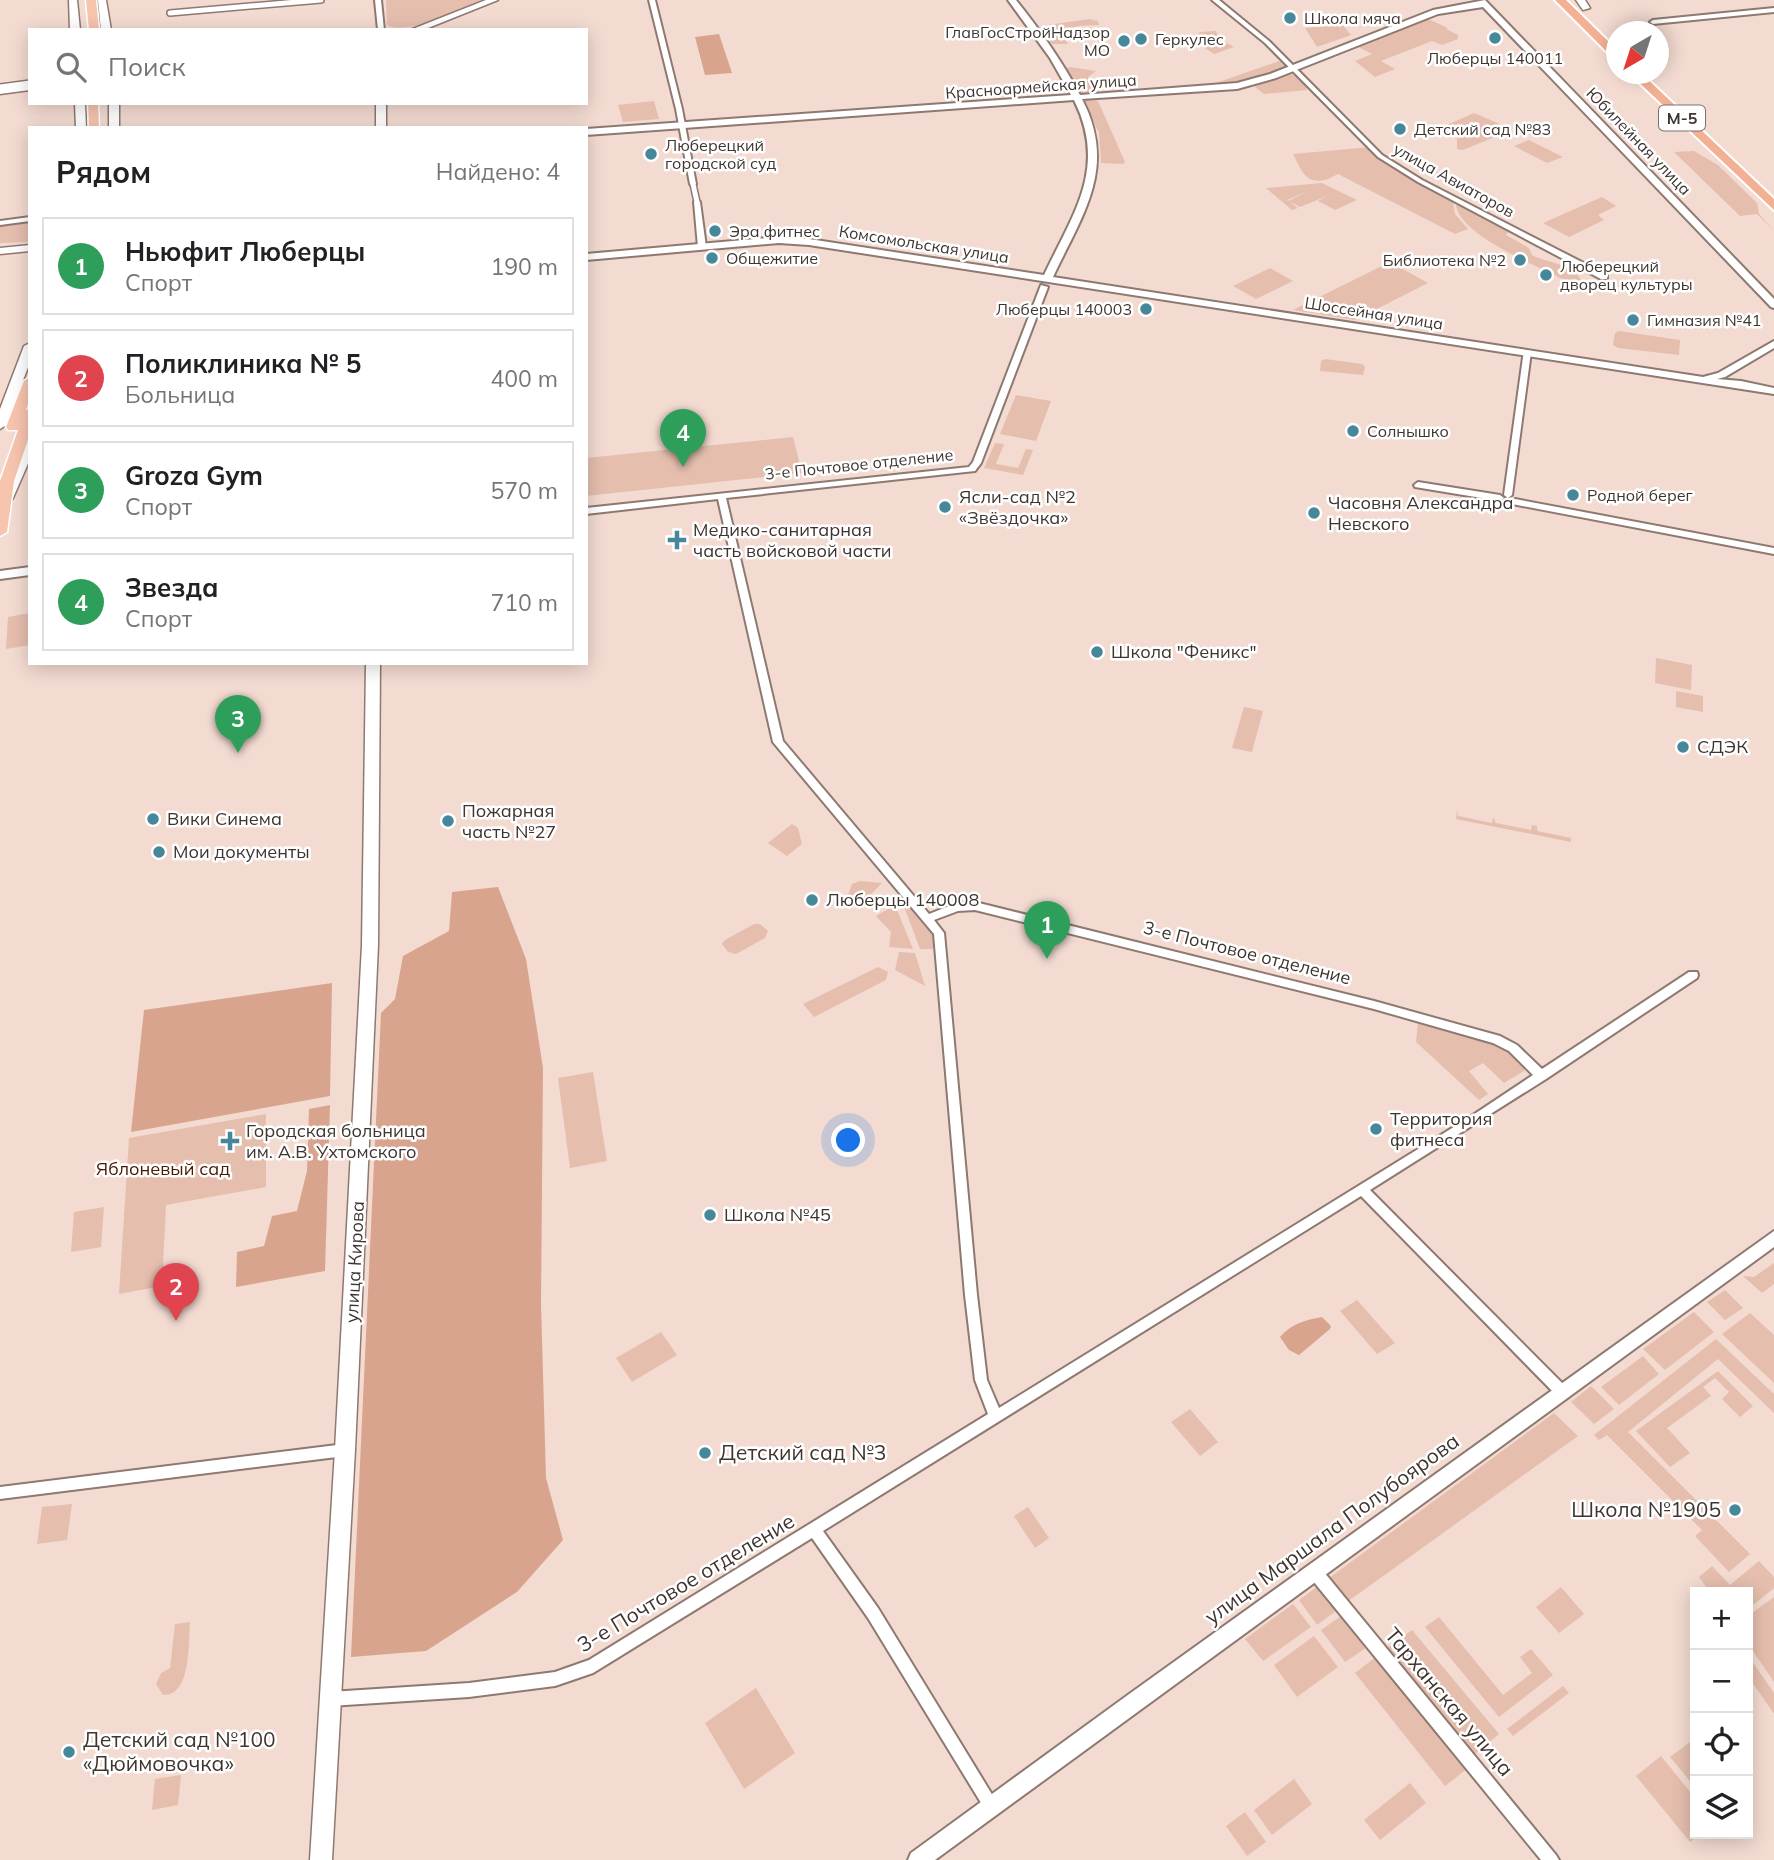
<!DOCTYPE html>
<html lang="ru">
<meta charset="utf-8">
<style>
body{margin:0;font-family:Mulish,sans-serif;background:#f6f6f6;color:#202124}
.controls{position:absolute;right:21px;bottom:21px;display:grid;overflow:hidden;border-radius:0px;box-shadow:0 4px 18px #0003}
.controls button{width:63px;height:63px;display:grid;place-items:center;padding:0;border:0;border-bottom:2px solid #e0e0e0;background:#fff;color:#202124;font:35px sans-serif}
.compass{position:absolute;left:1606px;top:21px;width:63px;height:63px;border-radius:50%;background:#fff;box-shadow:0 4px 18px #0003;rotate:219deg}
.you{position:absolute;left:849px;top:1141px;width:24px;height:24px;margin:-18px;border:5px solid #fff;border-radius:50%;background:#1a73e8;box-shadow:0 0 0 10px #1a73e833}
.badge{display:grid;place-items:center;width:46px;height:46px;border-radius:50%;background:#46879a;color:#fff;font-size:23px;font-weight:700}
.pin{position:absolute;translate:-50% -58px;filter:drop-shadow(0 2px 4px #0008)}
.pin::after{content:'';position:absolute;top:37px;width:24px;height:21px;background:inherit;clip-path:polygon(0 0,100% 0,50% 100%)}
.list{margin:0;padding:0;list-style:none}
h2{display:flex;justify-content:space-between;align-items:center;height:91px;margin:0;padding:0 28px;font-size:30px}
h2 small{font-size:23px;font-weight:400;color:#757577}
.list li{display:grid;grid-template-columns:46px 1fr auto;gap:21px;align-items:center;box-sizing:border-box;height:98px;margin:0 14px 14px;padding:0 14px;border:2px solid #e0e0e0;border-radius:0px}
.list b{display:block;font-size:26px;white-space:nowrap}
.list p{margin:0;font-size:23px;white-space:nowrap;color:#757577}
.list em{font-size:23px;font-style:normal;color:#757577}
.icon{flex:none;width:38px;height:38px;fill:none;stroke:currentColor;stroke-width:2;stroke-linecap:round;stroke-linejoin:round}
.map{position:relative;flex:none;width:1774px;height:1860px;overflow:hidden}
.search{position:absolute;background:#fff;box-shadow:0 4px 18px #0003;left:28px;top:28px;width:560px;height:77px;display:flex;align-items:center;gap:18px;box-sizing:border-box;padding:0 24px;border-radius:0px;color:#757577;font-size:26px}
.panel{position:absolute;background:#fff;box-shadow:0 4px 18px #0003;left:28px;top:126px;width:560px;height:539px;border-radius:0px}
.map>svg:first-child{display:block}
.green{fill:#e5beae}
.forest{fill:#d9a48d}
.lines{fill:none;stroke-linecap:round;stroke-linejoin:round}
.pedestrian-casing{stroke:#8e7971;stroke-width:8}
.minor-casing{stroke:#8e7971;stroke-width:4}
.tertiary-casing{stroke:#8e7971;stroke-width:4}
.secondary-casing{stroke:#8e7971;stroke-width:3}
.primary-casing{stroke:#fff;stroke-width:3}
.trunk-casing{stroke:#fff;stroke-width:4}
.pedestrian{stroke:#fff;stroke-width:5}
.minor{fill:#fff;fill-rule:evenodd}
.tertiary{fill:#fff;fill-rule:evenodd}
.secondary{fill:#fff;fill-rule:evenodd}
.primary{fill:#f7c4ae;fill-rule:evenodd}
.trunk{fill:#f4b093;fill-rule:evenodd}
.poi-dot{fill:#46879a;stroke:#fff;stroke-width:2.5}
.labels{text-anchor:middle;stroke-width:5;stroke-linejoin:round;paint-order:stroke}
.far-poi-label{font-size:16px;fill:#3e3531;stroke:#fff;text-anchor:start}
.far-street-label{font-size:16px;fill:#3e3531;stroke:#fff}
.shield{fill:#fff;stroke:#78726f;stroke-width:2}
.shield-label{font-size:16px;font-weight:bold;fill:#3e3531}
.poi-label{font-size:18px;fill:#3e3531;stroke:#fff;text-anchor:start}
.street-label{font-size:18px;fill:#3e3531;stroke:#fff}
.park-label{font-size:18px;fill:#491901;stroke:#fff}
.near-poi-label{font-size:21px;fill:#3e3531;stroke:#fff;text-anchor:start}
.near-street-label{font-size:21px;fill:#3e3531;stroke:#fff}
</style>
<div class="map">
<svg width="1774" height="1860" viewBox="0 0 1774 1860">
<rect width="100%" height="100%" fill="#f3dbd1"/>
<path class="green" d="M386,0h98c-22,9 -75,36 -97,25z
M1337,18l14,17 -34,12 -12,-19 28,-3z
M1090,19l8,2 1,4c-14,1 -25,-2 -36,10l5,9h-16l-10,-16 5,-3z
M1428,19l20,9 -2,1 12,6v4l-16,6 -10,-4 -51,20 14,8 -20,8 -20,-16 17,-7 -16,-8z
M1216,31l3,8 15,8 -20,7 -21,-14 7,-8z
M1279,61l7,5c-17,13 -52,22 -73,18z
M1070,67l26,4 -8,6 6,16 -12,2 -17,-26z
M1289,73l13,7 5,10 -43,4 -9,-7 5,-5z
M1086,99l12,2 27,61 -2,2 -22,-1 -2,-31 -15,-27z
M654,101l5,18 -36,3 -5,-17z
M1474,113l35,15v3l-46,19 -6,-1v-12l-10,-12z
M1529,140l34,17 -16,6 -33,-17z
M1371,147l31,23 50,27 3,17 13,15 -13,5 -117,-60 -10,5 11,7 -11,-7c-22,7 -26,-8 -35,-25z
M1694,151l24,14 39,38 2,11 15,17 -17,-17 -17,2 -66,-64z
M1322,183l35,17 -22,10 -17,-9 9,-5 -27,11 -12,-6 20,-10 -21,9 11,8 -6,2 -26,-22z
M1602,197l14,9 -18,9 6,5 -35,17 -26,-14z
M1456,205h6l48,25 -4,5 23,13 3,7c15,8 40,8 49,25l-12,2c-29,-15 -109,-46 -113,-77z
M30,221v21l-30,1v-18z
M1390,262l38,21 -73,37 -62,-10z
M1270,268l23,13 -37,18 -23,-13z
M1619,331l61,9 -1,15 -61,-7 -5,-3 2,-12z
M1325,359l37,5 3,3 -2,8 -43,-4 1,-10z
M1016,395l35,6 -15,40 -36,-7z
M793,437l9,36 -216,23v-38z
M995,443l9,1 -8,20 22,4 8,-19 7,1 -10,25 -39,-7z
M30,613v32l-24,4 2,-32z
M1656,658l36,7 -1,25 -36,-7z
M1676,691l27,5v16l-27,-5z
M1244,707l19,4 -11,41 -20,-4z
M1457,810l1,6 34,7 1,-6 3,6 35,7 1,-5 5,1v5l34,7v4l-115,-23z
M792,824l6,4 4,16 -15,12 -19,-13z
M860,881l22,2 -14,14 -22,3 6,-16z
M900,896l35,37 3,16h-18z
M895,905l18,44 -24,-2 2,-15 -15,-16z
M754,924h6l8,7 -3,7 -29,16 -8,-2 -6,-8 3,-4z
M899,952l16,1 10,33 -30,-16z
M878,967l10,5 -2,8 -72,37 -11,-13z
M1418,1023l80,22 31,23 -25,15 -21,-20 -14,8 19,23 -9,6 -63,-58z
M593,1072l14,89 -37,7 -12,-90z
M266,1114v73l-100,18 -4,81 -43,8 10,-156z
M104,1207l-3,40 -30,5 3,-40z
M1774,1263v21l-12,9 -19,-17 11,1z
M1725,1290l18,18 -18,12 -18,-18z
M1357,1300l38,43 -18,11 -37,-43z
M1694,1312l20,20 -49,38 -22,-21z
M1750,1313l24,22v48l-52,-49z
M661,1332l16,23 -45,27 -16,-24z
M1716,1339l58,55v19l-56,-54 -90,73 122,122 -21,18 -34,-36 7,-6 -95,-95 -8,5 -5,-5z
M1643,1356l16,18 -40,31 -18,-18z
M1718,1371l35,35 -13,11 -18,-18 7,-7 -14,-14 -12,9 8,9 -44,32 23,25 -20,14 -34,-36z
M1591,1386l23,23 -20,15 -23,-22z
M1190,1409l28,33 -18,14 -29,-34z
M1554,1413l24,23 -231,166 -18,-24z
M72,1504l-5,36 -30,4 5,-37z
M1028,1507l21,31 -14,10 -21,-32z
M1759,1561l15,16v11l-26,21v-17h-38l-11,-15 13,-11 18,19z
M1321,1584l19,24 -23,17 -18,-25z
M1561,1587l23,27 -25,19 -23,-26z
M1774,1597v85l-26,-38v-28z
M1293,1604l18,23 -48,34 -18,-22z
M1344,1614l25,32 -24,16 -24,-32z
M1439,1617l64,78 29,-22 -12,-16 11,-8 22,26 -54,42 -74,-90z
M190,1622c-2,20 2,74 -27,73l-7,-11 5,-11 9,-5 5,-44z
M1412,1630l87,104 -25,21 -88,-106z
M1314,1636l24,31 -41,30 -23,-32z
M1748,1655l26,38v21l-26,-38z
M1377,1656l91,112 -23,18 -90,-113z
M1563,1686l6,7 -56,43 -6,-7z
M756,1688l39,65 -51,36 -39,-66z
M1690,1742l5,7v38l-25,-30z
M1661,1756l34,42v36h6l-11,8 -54,-66z
M181,1775l-3,30 -26,5 3,-31z
M1294,1779l18,25 -40,31 -18,-25z
M1410,1783l16,20 -46,37 -16,-20z
M1245,1812l21,30 -19,14 -21,-30z"/>
<path class="forest" d="M719,34l13,39 -27,2 -10,-38z
M498,887l28,72 17,109 -2,236 5,174 17,62 -46,52 -91,59 -75,6 30,-644 14,-14 8,-43 46,-25 3,-39z
M332,983l-2,113 -199,36 13,-122z
M330,1105l-5,166 -89,16 1,-35 27,-6 8,-30 25,-5 10,-40 2,-62z
M1322,1317l9,9 -1,3 -31,26 -10,-5 -9,-13c11,-13 25,-17 42,-20z"/>
<g class="lines">
<defs>
<path id="pedestrian" d="M170,13l151,-13
M0,87l30,-4
M693,184l4,18"/>
<path id="minor" d="M375,0h6l3,30h-6z
M649,0h6l27,109 14,75 -3,2 -3,-2 -14,-75z
M1212,0h7l50,41 113,114 40,25 185,95v4h-6l-183,-97 -40,-25 -113,-114z
M1774,8v4l-121,12 -3,-2 3,-2z
M697,200l3,2 6,45 -4,2 -4,-2 -4,-45z
M30,217v4l-30,4v-4z
M1041,285l7,2 -67,176 -6,8 -249,27 57,243 146,173 28,-11 18,-1 399,99 126,35 17,9 25,24 147,-97h8l1,3 -1,3 -151,101 -176,111 198,199 1,4 -1,4 -5,2 -5,-2 -197,-201 -538,335 55,77 118,193 2,5 -2,5 -5,2 -5,-2 -118,-193 -56,-80 -219,135 -38,13 -86,11 -139,9 -5,-2 -2,-5 2,-5 5,-2 139,-9 86,-11 34,-12 399,-246 -13,-34 -10,-85 -31,-361 -161,-192 -55,-243 -132,15v-6l383,-41 4,-5zM975,910l399,99 119,34 16,8 24,24 -63,42 -471,291 -12,-28 -10,-85 -33,-362 -10,-13 24,-9z
M1524,350l7,2 -19,143 -4,3 -4,-3z
M1418,482l82,13 4,3 -4,3 -85,-14 -1,-2z
M1515,499l259,49v6l-262,-50 -1,-2z
M345,1444l5,2 2,4 -2,4 -5,2 -345,43v-12z
M1314,1564l5,2 237,289 3,5h-18l-232,-284 -2,-5 2,-5z"/>
<path id="tertiary" d="M1008,0h8c24,30 46,61 64,95l157,-12 33,-9 163,-64 52,-10 289,299v9l-3,-1 -288,-300 -45,7 -162,64 -39,11 -155,10c36,69 0,116 -29,178l650,100 15,-4 56,-32v7l-49,29 -8,2 24,2 33,7v6l-965,-149 -30,-2 -193,17v-6l193,-17 30,2 235,36c29,-61 64,-107 30,-175l-488,35v-6l485,-34 -21,-37z
M30,567v8l-30,4v-8z
M1774,1231v16l-839,613h-27l3,-7 214,-156z"/>
<path id="secondary" d="M69,0h8l3,30h-10z
M98,0h8l5,30h-10z
M486,0h12l-75,30h-13z
M1576,0h9l5,8 -7,2z
M30,84v6l-30,4v-6z
M75,103h10l1,25h-10z
M109,103h10v25h-10z
M376,103h10v25h-10z
M30,245v6l-30,3v-6z
M30,343v19l-24,63 -6,4v-20l24,-63z
M30,440v19l-17,39 -2,3h-8l-2,-3 23,-54z
M366,663h14l-2,282 -23,505 -23,410h-22l25,-410 27,-505z"/>
<path id="primary" d="M86,0h10l3,30h-10z
M88,103h10l1,25h-10z
M30,377v22l-4,11 4,-1v25l-16,47 -7,51 -7,4v-55l18,-51h-10l-2,-3 18,-46z"/>
<path id="trunk" d="M1555,0h11l50,49v9l-4,-1z
M1630,74h12l132,125v11z"/>
</defs>
<use href="#pedestrian" class="pedestrian-casing"/>
<use href="#minor" class="minor-casing"/>
<use href="#tertiary" class="tertiary-casing"/>
<use href="#secondary" class="secondary-casing"/>
<use href="#primary" class="primary-casing"/>
<use href="#trunk" class="trunk-casing"/>
<use href="#pedestrian" class="pedestrian"/>
<use href="#minor" class="minor"/>
<use href="#tertiary" class="tertiary"/>
<use href="#secondary" class="secondary"/>
<use href="#primary" class="primary"/>
<use href="#trunk" class="trunk"/>
</g>
<g class="poi-dot">
<circle cx="1290" cy="18" r="7"/>
<circle cx="1495" cy="38" r="7"/>
<circle cx="1141" cy="39" r="7"/>
<circle cx="1124" cy="41" r="7"/>
<circle cx="1400" cy="129" r="7"/>
<circle cx="651" cy="154" r="7"/>
<circle cx="715" cy="231" r="7"/>
<circle cx="712" cy="258" r="7"/>
<circle cx="1520" cy="260" r="7"/>
<circle cx="1546" cy="275" r="7"/>
<circle cx="1146" cy="309" r="7"/>
<circle cx="1633" cy="320" r="7"/>
<circle cx="1353" cy="431" r="7"/>
<circle cx="1573" cy="495" r="7"/>
<circle cx="945" cy="507" r="7"/>
<circle cx="1314" cy="513" r="7"/>
<path d="M673.5 529.5h7v7h7v7h-7v7h-7v-7h-7v-7h7z"/>
<circle cx="1097" cy="652" r="7"/>
<circle cx="1683" cy="747" r="7"/>
<circle cx="153" cy="819" r="7"/>
<circle cx="448" cy="821" r="7"/>
<circle cx="159" cy="852" r="7"/>
<circle cx="812" cy="900" r="7"/>
<circle cx="1376" cy="1129" r="7"/>
<path d="M226.5 1130.5h7v7h7v7h-7v7h-7v-7h-7v-7h7z"/>
<circle cx="710" cy="1215" r="7"/>
<circle cx="705" cy="1453" r="7"/>
<circle cx="1735" cy="1510" r="7"/>
<circle cx="69" cy="1752" r="7"/>
</g>
<g class="labels">
<g class="far-poi-label">
<text x="1304" y="24">Школа мяча</text>
<text x="1110" y="38" text-anchor="end">ГлавГосСтройНадзор<tspan x="1110" dy="18">МО</tspan></text>
<text x="1155" y="45">Геркулес</text>
<text x="1495" y="64" text-anchor="middle">Люберцы 140011</text>
<text x="1414" y="135">Детский сад №83</text>
<text x="665" y="151">Люберецкий<tspan x="665" dy="18">городской суд</tspan></text>
<text x="729" y="237">Эра фитнес</text>
<text x="726" y="264">Общежитие</text>
<text x="1506" y="266" text-anchor="end">Библиотека №2</text>
<text x="1560" y="272">Люберецкий<tspan x="1560" dy="18">дворец культуры</tspan></text>
<text x="1132" y="315" text-anchor="end">Люберцы 140003</text>
<text x="1647" y="326">Гимназия №41</text>
<text x="1367" y="437">Солнышко</text>
<text x="1587" y="501">Родной берег</text>
</g>
<g class="far-street-label">
<text transform="translate(1041 86) rotate(-4)" y="6">Красноармейская улица</text>
<text transform="translate(1639 141) rotate(46)" y="6">Юбилейная улица</text>
<text transform="translate(1454 180) rotate(29)" y="6">улица Авиаторов</text>
<text transform="translate(924 244) rotate(9)" y="6">Комсомольская улица</text>
<text transform="translate(1374 313) rotate(9)" y="6">Шоссейная улица</text>
<text transform="translate(859 464) rotate(-6)" y="6">3-е Почтовое отделение</text>
</g>
<rect class="shield" x="1659" y="105.5" width="46" height="25" rx="5"/>
<g class="shield-label">
<text x="1682" y="124">М-5</text>
</g>
<g class="poi-label">
<text x="959" y="503">Ясли-сад №2<tspan x="959" dy="21">«Звёздочка»</tspan></text>
<text x="1328" y="509">Часовня Александра<tspan x="1328" dy="21">Невского</tspan></text>
<text x="693" y="536">Медико-санитарная<tspan x="693" dy="21">часть войсковой части</tspan></text>
<text x="1111" y="658">Школа "Феникс"</text>
<text x="1697" y="753">СДЭК</text>
<text x="462" y="817">Пожарная<tspan x="462" dy="21">часть №27</tspan></text>
<text x="167" y="825">Вики Синема</text>
<text x="173" y="858">Мои документы</text>
<text x="826" y="906">Люберцы 140008</text>
<text x="1390" y="1125">Территория<tspan x="1390" dy="21">фитнеса</tspan></text>
<text x="246" y="1137">Городская больница<tspan x="246" dy="21">им. А.В. Ухтомского</tspan></text>
<text x="724" y="1221">Школа №45</text>
</g>
<g class="street-label">
<text transform="translate(1247 953) rotate(14)" y="6">3-е Почтовое отделение</text>
<text transform="translate(355 1262) rotate(-87)" y="6">улица Кирова</text>
</g>
<g class="park-label">
<text x="163" y="1175">Яблоневый сад</text>
</g>
<g class="near-poi-label">
<text x="719" y="1460">Детский сад №3</text>
<text x="1721" y="1517" text-anchor="end">Школа №1905</text>
<text x="83" y="1747">Детский сад №100<tspan x="83" dy="24">«Дюймовочка»</tspan></text>
</g>
<g class="near-street-label">
<text transform="translate(1332 1529) rotate(-36)" y="7">улица Маршала Полубоярова</text>
<text transform="translate(686 1583) rotate(-31)" y="7">3-е Почтовое отделение</text>
<text transform="translate(1449 1702) rotate(50)" y="7">Тарханская улица</text>
</g>
</g>
</svg>
<div class="controls">
<button>+</button>
<button>−</button>
<button><svg class="icon" aria-label="locate" viewBox="0 0 24 24"><circle cx="12" cy="12" r="6"/><path d="M12 2v4M12 18v4M2 12h4M18 12h4"/></svg></button>
<button><svg class="icon" aria-label="layers" viewBox="0 0 24 24"><path d="M12 4l9 5-9 5-9-5zM3 14l9 5 9-5"/></svg></button>
</div>
<svg class="compass" viewBox="-18 -18 36 36"><path d="M0-13l5 13h-10z" fill="#e53935"/><path d="M0 13l5-13h-10z" fill="#757577"/></svg>
<div class="you"></div>
<div class="pin badge" style="left:1047px;top:959px;background:#2e9e5b">1</div>
<div class="pin badge" style="left:176px;top:1321px;background:#e0444e">2</div>
<div class="pin badge" style="left:238px;top:753px;background:#2e9e5b">3</div>
<div class="pin badge" style="left:683px;top:467px;background:#2e9e5b">4</div>
<div class="search"><svg class="icon" aria-label="search" viewBox="0 0 24 24"><circle cx="10" cy="10" r="6"/><path d="M15 15l6 6"/></svg>Поиск</div>
<section class="panel">
<h2>Рядом<small>Найдено: 4</small></h2>
<ul class="list">
<li><span class="badge" style="background:#2e9e5b">1</span><div><b>Ньюфит Люберцы</b><p>Спорт</p></div><em>190 m</em></li>
<li><span class="badge" style="background:#e0444e">2</span><div><b>Поликлиника № 5</b><p>Больница</p></div><em>400 m</em></li>
<li><span class="badge" style="background:#2e9e5b">3</span><div><b>Groza Gym</b><p>Спорт</p></div><em>570 m</em></li>
<li><span class="badge" style="background:#2e9e5b">4</span><div><b>Звезда</b><p>Спорт</p></div><em>710 m</em></li>
</ul>
</section>
</div>
